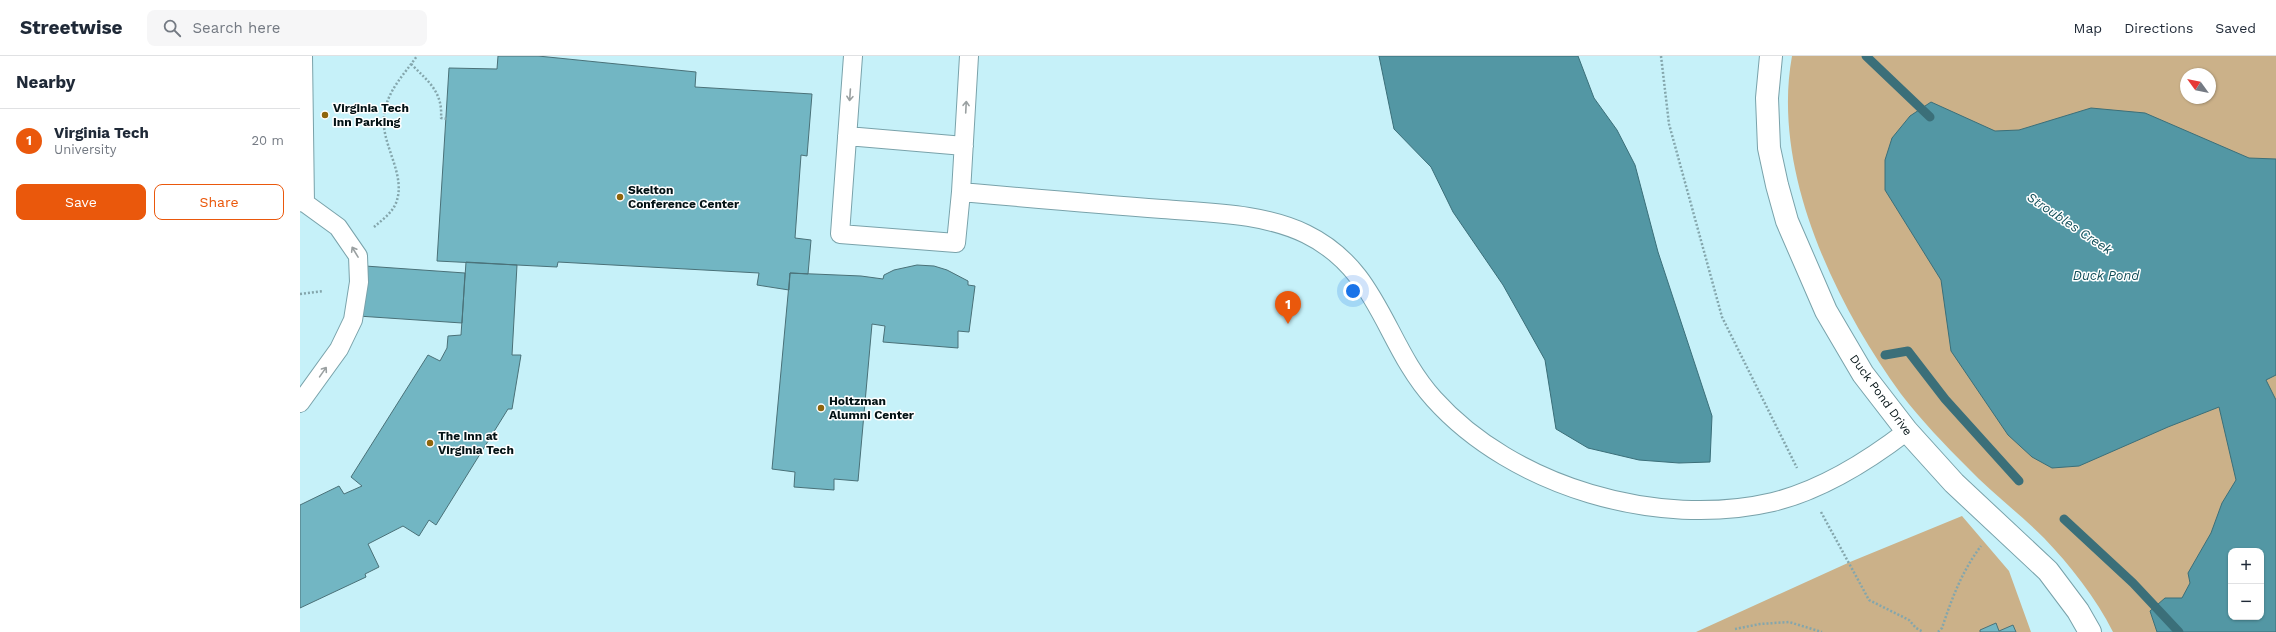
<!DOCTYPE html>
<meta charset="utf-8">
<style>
body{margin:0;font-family:"Work Sans",sans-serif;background:#f6f6f7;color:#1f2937}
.controls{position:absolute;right:12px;bottom:12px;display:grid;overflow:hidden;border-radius:8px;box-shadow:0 1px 3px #0004}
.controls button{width:36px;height:36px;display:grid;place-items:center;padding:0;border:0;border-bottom:1px solid #e0e1e3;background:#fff;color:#1f2937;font:20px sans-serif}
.compass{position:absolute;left:1880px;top:12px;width:36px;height:36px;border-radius:50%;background:#fff;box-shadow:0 1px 3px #0004;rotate:303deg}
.you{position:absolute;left:1053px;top:235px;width:14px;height:14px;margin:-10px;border:3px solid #fff;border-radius:50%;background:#1a73e8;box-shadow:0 0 0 6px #1a73e833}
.badge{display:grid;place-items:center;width:26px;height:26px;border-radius:50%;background:#ea580c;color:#fff;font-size:13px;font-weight:700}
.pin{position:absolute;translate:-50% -33px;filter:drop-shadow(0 1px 2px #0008)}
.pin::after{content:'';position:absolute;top:21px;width:14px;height:12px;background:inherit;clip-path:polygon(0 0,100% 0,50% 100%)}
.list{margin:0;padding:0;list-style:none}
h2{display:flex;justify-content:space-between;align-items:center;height:52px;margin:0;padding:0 16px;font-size:17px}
h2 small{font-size:13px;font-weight:400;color:#747a83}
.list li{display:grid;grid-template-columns:26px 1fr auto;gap:12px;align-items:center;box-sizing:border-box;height:64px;padding:0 16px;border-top:1px solid #e0e1e3}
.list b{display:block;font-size:15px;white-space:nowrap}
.list p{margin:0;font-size:13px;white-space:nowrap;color:#747a83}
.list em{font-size:13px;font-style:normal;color:#747a83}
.actions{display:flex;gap:8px;padding:12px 16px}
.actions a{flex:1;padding:9px 0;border:1px solid #ea580c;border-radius:8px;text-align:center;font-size:14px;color:#ea580c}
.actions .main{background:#ea580c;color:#fff}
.icon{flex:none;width:22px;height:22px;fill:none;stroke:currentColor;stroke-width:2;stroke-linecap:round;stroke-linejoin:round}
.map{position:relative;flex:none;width:1976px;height:576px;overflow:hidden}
header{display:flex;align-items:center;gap:24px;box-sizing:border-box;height:56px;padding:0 20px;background:#fff;border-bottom:1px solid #e0e1e3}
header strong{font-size:19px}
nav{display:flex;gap:22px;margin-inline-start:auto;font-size:14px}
.search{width:280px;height:36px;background:#f6f6f7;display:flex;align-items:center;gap:10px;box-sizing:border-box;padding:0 14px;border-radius:8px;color:#747a83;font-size:15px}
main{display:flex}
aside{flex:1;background:#fff}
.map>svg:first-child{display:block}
.green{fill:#cbb189;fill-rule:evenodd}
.water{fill:#5397a4;stroke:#3b6f79;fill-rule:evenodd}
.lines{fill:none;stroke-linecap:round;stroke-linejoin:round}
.stream{stroke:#3b6f79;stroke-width:9}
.building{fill:#72b6c3;stroke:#4a7178}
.lane-casing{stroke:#79a2aa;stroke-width:20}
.secondary-casing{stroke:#79a2aa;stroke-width:24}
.path{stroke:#84a6ac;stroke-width:2.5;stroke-dasharray:2 2;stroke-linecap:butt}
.lane{stroke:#fff;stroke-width:18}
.secondary{stroke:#fff;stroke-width:22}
.oneway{stroke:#9aa0a1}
.poi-dot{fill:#8f650c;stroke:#fff;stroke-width:1.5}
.labels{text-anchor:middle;stroke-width:3;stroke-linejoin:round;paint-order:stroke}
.poi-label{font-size:12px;font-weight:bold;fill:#031215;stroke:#fff;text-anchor:start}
.street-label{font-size:12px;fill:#031215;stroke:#fff}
.water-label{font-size:13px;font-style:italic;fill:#114e58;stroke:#fff}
</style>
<header>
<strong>Streetwise</strong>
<div class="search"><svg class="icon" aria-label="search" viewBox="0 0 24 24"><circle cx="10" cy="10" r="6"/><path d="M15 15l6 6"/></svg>Search here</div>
<nav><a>Map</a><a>Directions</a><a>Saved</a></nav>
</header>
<main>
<aside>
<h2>Nearby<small></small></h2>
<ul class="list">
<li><span class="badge">1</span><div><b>Virginia Tech</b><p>University</p></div><em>20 m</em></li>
</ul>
<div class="actions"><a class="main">Save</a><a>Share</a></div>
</aside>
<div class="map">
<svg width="1976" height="576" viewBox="0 0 1976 576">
<rect width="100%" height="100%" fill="#c6f1f9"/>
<path class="green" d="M1492,0h484v576h-163c-17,-34 -43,-67 -69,-94 -24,-24 -52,-45 -76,-70 -23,-23 -47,-48 -67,-74 -66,-91 -130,-223 -109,-338zM1886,18h24v24h-24zM1931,495h30v66h-30z
M1662,460l47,55 22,61h-335l154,-70z"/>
<path class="water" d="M1079,0h199l16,42 23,32 18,35 23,87 54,164 -2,46 -31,1 -40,-3 -51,-12 -32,-19 -11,-69 -42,-75 -50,-73 -22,-45 -37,-38z
M1631,46l64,29 24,-1 72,-22 54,5 104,45 27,1v216l-10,5 10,20v232h-119l-7,-21 15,-13h17l8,-15 -2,-10 23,-40 11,-30 14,-23 -17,-73 -51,20 -89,39 -27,2 -20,-11 -24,-22 -57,-84 -10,-71 -56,-90v-30l7,-22 18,-22zM1931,495h30v66h-30z"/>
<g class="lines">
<path class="stream" d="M1566,0l64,61
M1585,299l23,-4 37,48 74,82
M1764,463l69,64 46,49"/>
</g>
<path class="building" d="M198,0h40l158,16 -1,15 117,7 -5,62 -6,-1 -6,83 16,2 -3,34 -18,-1 -1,17 -32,-5 2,-12 -201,-11 -1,5 -120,-6 12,-193 48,1z
M166,206l51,3 -5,90h9l-9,54h-4l-72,116 -7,-5 -10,16 -16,-10 -35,18 11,23 -14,7 1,3 -66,31v-103l39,-19 5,8 18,-8 -11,-9 77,-122 12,6 7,-13 1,-12 13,-1z
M617,209l17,1 13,4 21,11v4l7,1 -6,46 -11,-1v17l-75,-6 2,-16 -13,-2 -14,157 -24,-2v11l-40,-3 1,-15 -23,-3 18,-196 71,3 22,3 1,-4 10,-5z
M65,210l100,7 -3,50 -104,-7z
M1696,567l3,8 14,-6 3,7h-36v-2z"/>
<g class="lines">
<defs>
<path id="lane" d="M3,0l2,147
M553,0l-13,178 116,9 5,-51
M669,0l-8,136c67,6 134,12 201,17 47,4 101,4 144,25 74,36 78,110 128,165 79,88 224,130 339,103 49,-12 95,-41 134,-71
M547,80l117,10
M0,146l5,1 33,24 20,29 1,26 -6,38 -14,29 -39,54"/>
<path id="secondary" d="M1471,0l-4,42 2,50 8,37 10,36 39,90 37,63 44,57 47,52 94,88 30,40 12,21"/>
</defs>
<use href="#lane" class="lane-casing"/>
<use href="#secondary" class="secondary-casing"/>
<path class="path" d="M1361,0l8,68 53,193 75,151
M111,8c17,17 32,28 30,54l7,1
M74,171c8,-7 18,-14 22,-24 11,-28 -15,-58 -12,-86 2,-25 19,-41 33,-61
M0,238l23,-3
M1521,456l48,88 40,20 7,8 7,4
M1435,573l25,-5 29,-2 33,10
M1638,576l4,-4c10,-30 20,-57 39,-82"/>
<use href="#lane" class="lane"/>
<use href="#secondary" class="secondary"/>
</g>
<defs><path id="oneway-shaft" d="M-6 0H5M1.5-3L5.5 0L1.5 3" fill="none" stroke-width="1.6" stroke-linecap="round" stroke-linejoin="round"/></defs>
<g class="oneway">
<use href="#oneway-shaft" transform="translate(550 39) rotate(94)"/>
<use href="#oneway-shaft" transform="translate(666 51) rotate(-87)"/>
<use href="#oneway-shaft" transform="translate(55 196) rotate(-121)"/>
<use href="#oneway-shaft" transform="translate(23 316) rotate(-55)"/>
</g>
<g class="poi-dot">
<circle cx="25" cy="59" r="4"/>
<circle cx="320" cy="141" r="4"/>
<circle cx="521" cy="352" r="4"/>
<circle cx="130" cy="387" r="4"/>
</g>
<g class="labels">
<g class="poi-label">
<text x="33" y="56">Virginia Tech<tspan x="33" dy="14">Inn Parking</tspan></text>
<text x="328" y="138">Skelton<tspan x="328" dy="14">Conference Center</tspan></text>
<text x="529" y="349">Holtzman<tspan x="529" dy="14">Alumni Center</tspan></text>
<text x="138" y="384">The Inn at<tspan x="138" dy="14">Virginia Tech</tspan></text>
</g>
<g class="street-label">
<text transform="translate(1581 339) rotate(54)" y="4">Duck Pond Drive</text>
</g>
<g class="water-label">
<text transform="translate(1770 167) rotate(34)" y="5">Stroubles Creek</text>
<text x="1806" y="224">Duck Pond</text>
</g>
</g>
</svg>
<div class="controls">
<button>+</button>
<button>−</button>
</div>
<svg class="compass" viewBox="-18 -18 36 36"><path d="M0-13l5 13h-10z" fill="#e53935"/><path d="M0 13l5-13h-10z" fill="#747a83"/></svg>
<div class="you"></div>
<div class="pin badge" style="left:988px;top:268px">1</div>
</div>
</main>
